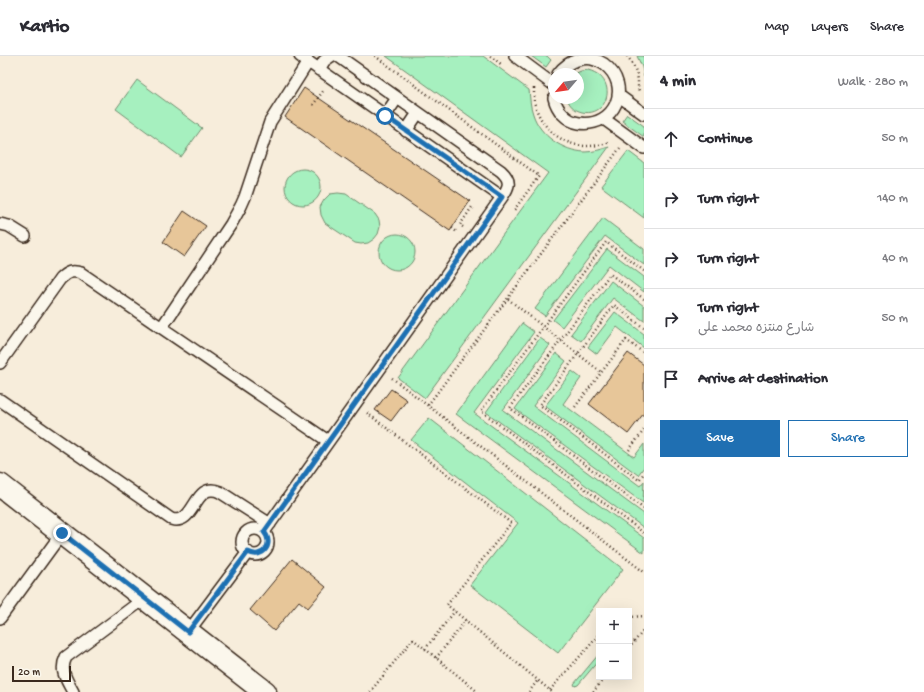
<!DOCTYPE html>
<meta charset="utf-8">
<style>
body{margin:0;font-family:"Gochi Hand","Playpen Sans Arabic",sans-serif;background:#f2f2f3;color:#2b2b33}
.controls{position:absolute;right:12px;bottom:12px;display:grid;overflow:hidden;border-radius:0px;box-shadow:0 4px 16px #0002}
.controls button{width:36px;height:36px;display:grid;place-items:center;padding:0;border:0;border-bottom:1px solid #e1e1e2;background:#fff;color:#2b2b33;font:20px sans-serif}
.compass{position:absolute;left:548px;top:12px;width:36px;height:36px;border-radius:50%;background:#fff;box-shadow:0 4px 16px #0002;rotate:241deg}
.scale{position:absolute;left:12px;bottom:10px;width:59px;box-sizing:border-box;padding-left:4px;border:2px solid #3b2a1e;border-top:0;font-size:11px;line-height:14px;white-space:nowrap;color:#3b2a1e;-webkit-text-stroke:3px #fbf7ec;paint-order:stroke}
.stop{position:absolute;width:12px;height:12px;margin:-9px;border:3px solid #1f6fb2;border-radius:50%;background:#fff}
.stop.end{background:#1f6fb2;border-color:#fff;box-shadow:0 1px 4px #0008}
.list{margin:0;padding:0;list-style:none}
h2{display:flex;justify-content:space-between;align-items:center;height:52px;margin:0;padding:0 16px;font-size:17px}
h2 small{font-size:13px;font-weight:400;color:#7c7c81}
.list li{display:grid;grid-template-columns:26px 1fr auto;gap:12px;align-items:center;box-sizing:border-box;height:60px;padding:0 16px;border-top:1px solid #e1e1e2}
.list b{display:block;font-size:15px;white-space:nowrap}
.list p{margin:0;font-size:13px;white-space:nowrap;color:#7c7c81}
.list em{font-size:13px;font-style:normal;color:#7c7c81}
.actions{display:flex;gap:8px;padding:12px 16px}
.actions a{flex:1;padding:9px 0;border:1px solid #1f6fb2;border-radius:0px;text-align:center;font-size:14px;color:#1f6fb2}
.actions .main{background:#1f6fb2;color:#fff}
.icon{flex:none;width:22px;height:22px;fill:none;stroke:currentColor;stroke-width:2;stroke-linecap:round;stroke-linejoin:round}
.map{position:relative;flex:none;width:644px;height:636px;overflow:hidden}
header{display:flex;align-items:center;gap:24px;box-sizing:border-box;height:56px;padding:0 20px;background:#fff;border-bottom:1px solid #e1e1e2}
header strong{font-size:19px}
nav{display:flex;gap:22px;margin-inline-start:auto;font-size:14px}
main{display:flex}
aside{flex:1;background:#fff}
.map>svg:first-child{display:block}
.green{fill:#a6f0bf;stroke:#708d6e}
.building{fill:#e7c699;stroke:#3b2a1e}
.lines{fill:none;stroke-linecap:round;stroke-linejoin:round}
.lane-casing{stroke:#3b2a1e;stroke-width:14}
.street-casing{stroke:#3b2a1e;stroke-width:25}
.path{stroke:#3b2a1e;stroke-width:2.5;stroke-dasharray:1 3;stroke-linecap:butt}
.lane{stroke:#fbf7ec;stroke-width:11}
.street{stroke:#fbf7ec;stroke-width:22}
.route{stroke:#1f6fb2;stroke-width:5}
</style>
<header>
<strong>Kartio</strong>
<nav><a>Map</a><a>Layers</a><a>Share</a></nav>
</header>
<main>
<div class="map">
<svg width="644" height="636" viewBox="0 0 644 636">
<rect width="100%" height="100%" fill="#f7eddb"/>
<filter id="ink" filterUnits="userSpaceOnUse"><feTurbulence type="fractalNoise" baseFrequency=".025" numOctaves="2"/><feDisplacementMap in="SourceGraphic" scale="8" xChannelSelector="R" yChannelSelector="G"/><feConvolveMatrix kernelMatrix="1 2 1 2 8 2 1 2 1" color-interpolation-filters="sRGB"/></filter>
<g filter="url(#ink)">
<path class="green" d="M386,0h97l46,34c1,8 1,16 4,24 7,22 30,37 52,38 9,0 17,-3 24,-5l-184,251 -27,-20 150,-205z
M531,0h16l4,4 -5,7z
M637,0h7v21l-2,-10z
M588,14c31,8 21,48 -6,42 -8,-2 -13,-7 -15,-14h11v-24h-4l7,-3z
M137,24l65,48 -21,29 -65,-48z
M627,58l17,12v11l-22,-16z
M628,95l16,12v55l-43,-32z
M285 131a18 18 0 1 1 36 0a18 18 0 1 1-36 0Z
M338,137l8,1 29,20 4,6 1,7 -2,7 -4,5 -6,4 -7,1 -6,-1 -30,-20 -4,-8 -1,-8 4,-7 6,-6z
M603,162l41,31v16l-39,-29 -60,80 -10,-7z
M379 196a18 18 0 1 1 36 0a18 18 0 1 1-36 0Z
M607,193l37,28v15l-35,-27 -47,62 -9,-7z
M611,225l33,25v15l-31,-23 -32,43 -10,-7z
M615,256l29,22v14l-27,-21 -20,27 -9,-7z
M522,267l12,9 -60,81 170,125v15l-188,-139z
M540,282l10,7 -47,65 141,104v14l-158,-116z
M556,297l10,8 -33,45 107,80 4,-5 -1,22 -128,-94z
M572,315l9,7 -18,26 71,53 10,-13v23l-6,8 -93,-69z
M429,362l194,151 -65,84 -88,-68 48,-62 -107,-83z
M599,598v6l-21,25 -3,1 -1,-2z"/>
<path class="building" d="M304,32l166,113 -20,30 -165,-114z
M184,155l22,15 -22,31 -21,-15z
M628,297l16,12v48l-16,21 -39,-30z
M391,333l16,11 -16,21 -16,-11z
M292,503l34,28 -18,21 -9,-7 -25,30 -24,-21z"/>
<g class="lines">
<defs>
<path id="lane" d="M300,0l202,141
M515,0l39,29
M319,14l5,-9 7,-5
M618,39l26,19
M554,42c3,12 12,23 25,25 36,5 54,-37 25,-59 -8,-5 -18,-7 -26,-4 -9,2 -15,7 -20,14
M385,60l12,-18
M604,63l40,29
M406,75l12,-18
M0,168l9,2 16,10
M162,271l69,-103 10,-18 4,-9 25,-75 38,-60
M0,307l60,-84c7,-7 12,-9 21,-6l247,168
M0,344l171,119c25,8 22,-39 49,-27l50,32
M242 486a13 13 0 1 1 26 0a13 13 0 1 1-26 0Z
M264,476l238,-335c7,-10 10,-16 -1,-26l-163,-115
M0,562l62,-85
M188,576l60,-80
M73,636c-6,-12 -14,-21 -7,-35l79,-59"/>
<path id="street" d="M0,429l265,207"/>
</defs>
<use href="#lane" class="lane-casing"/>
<use href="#street" class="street-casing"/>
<path class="path" d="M375,0l164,120 -25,34
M490,0l11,8
M627,0c6,7 10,16 11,25 0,3 0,7 1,10
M534,32c0,4 0,9 0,13 6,29 34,50 64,44 4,0 8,-2 12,-3
M313,49l10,-14
M463,171l-3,-2 12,-18 2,2
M452,172l6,5
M644,215l-38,-29 -125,169 163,122
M508,243l93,73
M644,243l-34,-25 -100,134 134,101
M644,272l-30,-23 -74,100 99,75 5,-7
M392,322l252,194
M428,349l192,-257
M575,351l51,-67 18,13
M367,357l144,110 -64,82 105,87
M629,394l15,-20
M629,561l15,-1
M629,592l15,-18
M425,593l30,-38
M436,602l30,-38
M550,634l49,-55
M370,636l43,-53 65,53
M529,636l9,-12
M593,636l12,-15"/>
<use href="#lane" class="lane"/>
<use href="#street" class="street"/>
</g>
</g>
<g class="lines" filter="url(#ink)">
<path class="route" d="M62,477l126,99 60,-80c14,8 27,-8 16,-20l238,-335 -117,-81"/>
</g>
</svg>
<div class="controls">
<button>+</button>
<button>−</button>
</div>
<svg class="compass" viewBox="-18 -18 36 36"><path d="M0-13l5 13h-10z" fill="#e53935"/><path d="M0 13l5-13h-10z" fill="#7c7c81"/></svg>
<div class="scale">20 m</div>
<div class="stop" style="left:385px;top:60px"></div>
<div class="stop end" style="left:62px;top:477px"></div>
</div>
<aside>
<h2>4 min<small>Walk · 280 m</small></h2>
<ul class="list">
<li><svg class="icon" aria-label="ahead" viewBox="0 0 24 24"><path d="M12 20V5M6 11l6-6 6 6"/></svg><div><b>Continue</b></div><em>50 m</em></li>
<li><svg class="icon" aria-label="right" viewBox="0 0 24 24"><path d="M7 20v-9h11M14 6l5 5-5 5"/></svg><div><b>Turn right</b></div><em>140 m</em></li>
<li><svg class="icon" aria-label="right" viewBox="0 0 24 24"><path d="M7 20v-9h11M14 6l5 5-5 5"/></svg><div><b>Turn right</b></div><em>40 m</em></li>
<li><svg class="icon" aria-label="right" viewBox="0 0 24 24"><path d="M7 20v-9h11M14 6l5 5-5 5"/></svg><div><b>Turn right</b><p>شارع منتزه محمد على</p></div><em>50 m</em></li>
<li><svg class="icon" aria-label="arrive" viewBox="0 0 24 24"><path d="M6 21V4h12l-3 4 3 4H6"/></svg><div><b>Arrive at destination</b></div></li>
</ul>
<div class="actions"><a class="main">Save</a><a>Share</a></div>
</aside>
</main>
